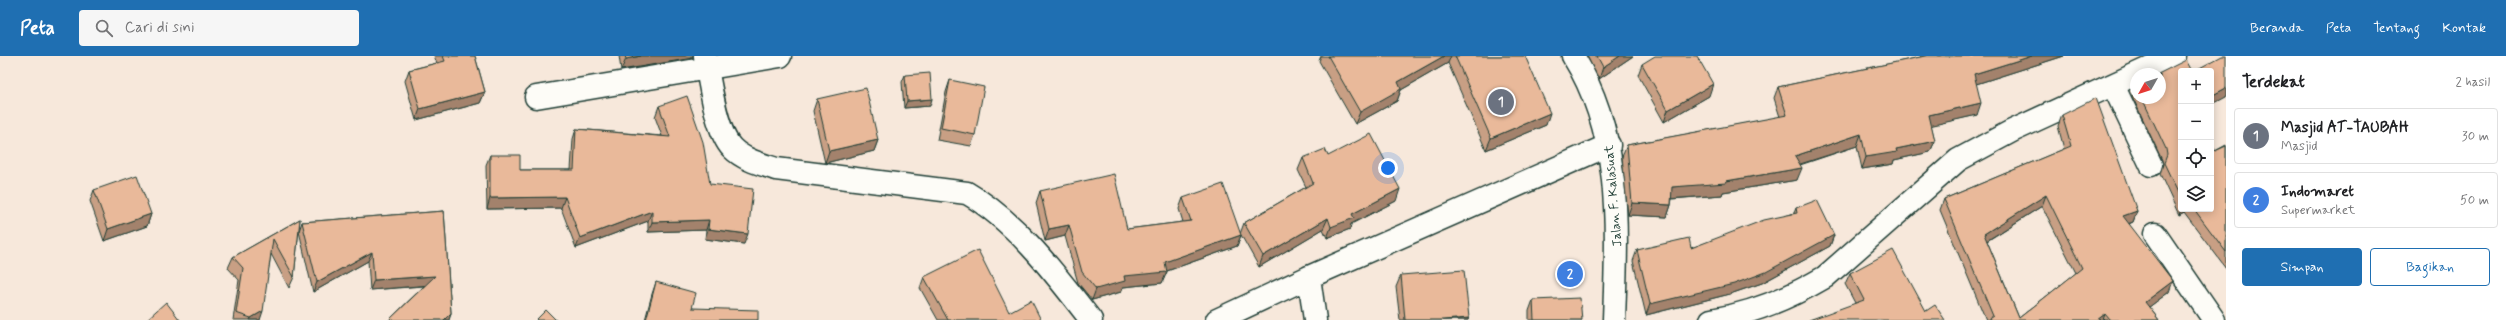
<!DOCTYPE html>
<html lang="id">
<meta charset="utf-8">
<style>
body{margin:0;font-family:Mynerve,sans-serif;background:#f6f6f6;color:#202124}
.controls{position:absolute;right:12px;top:12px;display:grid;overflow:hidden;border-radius:4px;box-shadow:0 2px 10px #0003}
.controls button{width:36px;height:36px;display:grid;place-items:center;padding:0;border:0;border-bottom:1px solid #e0e0e0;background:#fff;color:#202124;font:20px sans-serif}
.compass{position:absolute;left:2130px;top:12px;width:36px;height:36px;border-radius:50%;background:#fff;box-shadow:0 2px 10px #0003;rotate:231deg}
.you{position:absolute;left:1388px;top:112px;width:14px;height:14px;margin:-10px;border:3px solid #fff;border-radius:50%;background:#1a73e8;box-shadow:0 0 0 6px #1a73e833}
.badge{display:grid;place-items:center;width:26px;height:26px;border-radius:50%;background:#1f6fb2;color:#fff;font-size:13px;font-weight:700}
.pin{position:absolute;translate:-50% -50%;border:2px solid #fff;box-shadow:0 1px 4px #0006}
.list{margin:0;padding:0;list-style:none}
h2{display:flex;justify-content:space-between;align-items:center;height:52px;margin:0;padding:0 16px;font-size:17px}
h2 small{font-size:13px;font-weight:400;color:#757577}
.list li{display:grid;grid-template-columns:26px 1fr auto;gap:12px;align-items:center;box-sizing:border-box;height:56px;margin:0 8px 8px;padding:0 8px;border:1px solid #e0e0e0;border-radius:4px}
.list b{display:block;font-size:15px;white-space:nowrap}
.list p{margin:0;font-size:13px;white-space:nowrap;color:#757577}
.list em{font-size:13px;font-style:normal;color:#757577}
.actions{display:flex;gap:8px;padding:12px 16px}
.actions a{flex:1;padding:9px 0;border:1px solid #1f6fb2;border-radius:4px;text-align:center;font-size:14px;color:#1f6fb2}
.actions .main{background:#1f6fb2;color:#fff}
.icon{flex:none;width:22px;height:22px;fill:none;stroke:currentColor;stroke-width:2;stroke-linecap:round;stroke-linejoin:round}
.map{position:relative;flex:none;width:2226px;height:264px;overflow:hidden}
header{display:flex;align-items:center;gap:24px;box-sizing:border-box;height:56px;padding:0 20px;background:#1f6fb2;color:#fff}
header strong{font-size:19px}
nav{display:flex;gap:22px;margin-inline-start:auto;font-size:14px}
.search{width:280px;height:36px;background:#f6f6f6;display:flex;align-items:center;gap:10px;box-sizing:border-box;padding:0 14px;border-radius:4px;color:#757577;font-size:15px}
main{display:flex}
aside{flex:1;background:#fff}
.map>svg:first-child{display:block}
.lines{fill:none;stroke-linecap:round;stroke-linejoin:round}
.street-casing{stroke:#1f3d34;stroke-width:25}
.secondary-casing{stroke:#1f3d34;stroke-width:25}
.street{stroke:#fdfcf7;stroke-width:22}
.secondary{stroke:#fdfcf7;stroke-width:22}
.wall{fill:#c89f84;stroke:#1f3d34;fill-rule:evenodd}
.shaded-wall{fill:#a3826c;stroke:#1f3d34}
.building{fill:#e9b99a;stroke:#1f3d34;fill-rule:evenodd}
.labels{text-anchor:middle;stroke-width:3.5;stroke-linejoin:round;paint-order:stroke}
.street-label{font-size:13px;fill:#1f3d34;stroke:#fdfcf7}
</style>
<header>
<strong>Peta</strong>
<div class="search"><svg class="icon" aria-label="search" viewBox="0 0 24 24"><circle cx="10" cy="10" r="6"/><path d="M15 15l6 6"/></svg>Cari di sini</div>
<nav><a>Beranda</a><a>Peta</a><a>Tentang</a><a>Kontak</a></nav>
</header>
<main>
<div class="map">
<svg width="2226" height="264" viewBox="0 0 2226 264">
<rect width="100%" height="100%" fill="#f7e8db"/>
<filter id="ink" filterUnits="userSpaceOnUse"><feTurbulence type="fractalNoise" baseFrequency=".025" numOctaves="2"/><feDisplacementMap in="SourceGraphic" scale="8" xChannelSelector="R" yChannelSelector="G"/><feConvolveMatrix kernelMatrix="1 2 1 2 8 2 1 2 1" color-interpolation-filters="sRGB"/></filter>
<g filter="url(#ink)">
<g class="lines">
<defs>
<path id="street" d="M705,0c4,22 11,76 27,92 12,12 29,16 44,21l191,24c50,29 89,82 124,127
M2136,18l39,-18
M2113,29l38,80
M536,41l244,-41
M2155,178l59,86
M1309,221l6,43
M1217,264l92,-43 300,-132
M1711,264c39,-6 80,-23 114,-43l133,-117 54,-29 124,-57"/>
<path id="secondary" d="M1573,0c50,80 44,173 41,264"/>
</defs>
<use href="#street" class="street-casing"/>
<use href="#secondary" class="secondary-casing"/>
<use href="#street" class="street"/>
<use href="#secondary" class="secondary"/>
</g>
<path class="wall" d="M434,0h41l10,36 -5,11 -64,17 -11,-39 4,-11 28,-7z
M619,0h74v2l-72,12z
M1321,0h204l21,69 -60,25 -38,-87 -47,27 -4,11 -42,23 -36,-63z
M1587,0h46l-34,23z
M1920,0h144l-88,28 1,31 -46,10 4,16 -5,11 -36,8 -1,4 -31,5 -5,-23 -57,19 -3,15 -74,12 -1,3 -50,4 -1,6 -4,12 -39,-2 -6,-58 5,-12 153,-28 -6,-19 4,-11 143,-30z
M1642,8l67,32 -45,26 -26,-47z
M2181,15v138h30l4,-58 11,-6v123l-42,-56 -5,3 -19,-41 3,-10 -1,-4 -30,-64 4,-10v12h24z
M905,19l25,31 -26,2 -2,-26z
M950,24l25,55 -4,11 -34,-6 9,-48z
M817,43l61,41 -4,11 -49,12 -12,-52z
M659,50l51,78 34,60 -39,-5 1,-9 -58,2v-11l-72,27 -15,-40 -74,1 -1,-44 4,-10 30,15h51l2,-31 3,-10 86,7 -7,-19z
M2062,59l75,96 -4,11 -4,2 40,68 -20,15 10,13h-173l-46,-110 4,-11 120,-50 -6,-23zM2042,150l34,67 -57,45 -32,-77z
M1328,100l68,45 -45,23 -1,5 -23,9 -4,-9 -64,38 -18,-32 -4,11 -70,25 -5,12 -39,4 -2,5 -29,8 -14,-17 -13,-47 -20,5 -9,-38 4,-12 87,38 56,-7 -4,-13 4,-11 57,36 4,-11 62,-36 -8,-17 5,-12z
M94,134l57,24 -4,12 -43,15 -14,-40z
M1796,152l38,27 -4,11 -68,37 -32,11 -84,21 -13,-54 4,-11 54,-2 103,-35z
M444,155l7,102 -2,7h-60l35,-34 -54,4 -2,-29 -55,31 -14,-61 3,-9z
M300,163l-6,58 -5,11 -18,-34 -11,66h-27l6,-40 -11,-12 5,-11z
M1850,217l76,38 -71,-8 -10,-19z
M1401,219l68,43 -1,2h-68l-4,-33z
M924,221l85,35 32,8h-103l-18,-32z
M656,226l36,26 66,12h-113l7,-26z
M1533,244l49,20h-53v-9z"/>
<path class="shaded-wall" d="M641,0h52v2l-72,12 5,-11z
M1444,0h7l-3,7 -47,27 -4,11 -42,23 5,-12 38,-30z
M1620,0h13l-34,23 4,-12z
M2032,0h32l-94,30 4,-12z
M1713,28l-4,12 -45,26 4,-12z
M2226,32v9l-15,8v-9z
M485,36l-5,11 -64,17 4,-11z
M932,43l-2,7 -26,2 3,-7z
M1981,47l-4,12 -52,12 4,-12z
M1550,57l-4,12 -60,25 5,-12z
M1861,78l-4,12 -66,21 4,-11z
M878,84l-4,11 -49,12 4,-12z
M1935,85l-5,11 -36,8 -1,4 -31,5 4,-12 30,-8z
M1802,112l-5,12 -74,12 -1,3 -54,4 4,-12 54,-6z
M1400,133l-4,12 -45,23 -1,5 -23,9 4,-11 21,-13z
M2046,139l-4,11 -62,39 4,-11z
M565,141l-4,11 -74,1 3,-11z
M1632,147l39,2 -4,12 -39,-2z
M2181,153h4l-1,3 -5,3z
M652,155l-4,10 -72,27 4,-10z
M2137,155l-4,11 -14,5 4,-11z
M151,158l-4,12 -43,15 4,-12z
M1328,162l-5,11 -64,38 4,-11z
M709,164l-3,10 -58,2 4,-10z
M1069,169l-4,11 -20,5 4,-12z
M708,173l40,5 -4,10 -39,-5z
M1241,179l-4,11 -73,26h3l-5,11 -39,4 -2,5 -29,8 4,-11 28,-13z
M1834,179l-4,11 -68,37 -32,11 -84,21 4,-11z
M372,196l-4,9 -55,31 4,-10z
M435,220l-4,9 -61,5 4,-10z
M2173,225l-4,11 -29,22 5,-12z
M263,255l-3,9h-10l1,-2z
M451,257l-2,7h-5z
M2105,258l-2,6h-6z
M1469,262l-1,2h-25z"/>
<path class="building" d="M443,0h32l10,36 -65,17 -11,-39 36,-9z
M625,0h16l-15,3z
M1328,0h116l-46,26 3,7 -41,23z
M1455,0h70l25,57 -59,25z
M1597,0h23l-17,11z
M1655,0h42l16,28 -45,26 -26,-46z
M1925,0h107l-58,18 7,29 -52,12 6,26 -39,8 1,3 -31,5 -5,-23 -66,22 7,12 -76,13v2l-54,4 -1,18 -39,-2 -5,-58 160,-30 -9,-28z
M2222,0h4v32l-15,8v-25h-17z
M2186,4l6,11h-11v128l-17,-36 3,-8 -1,-6 -24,-51h18v-24h-2z
M930,17l2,26 -25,2 -2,-26z
M950,24l34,7 -9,48 -34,-7z
M866,32l12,52 -49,11 -12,-52z
M687,40l16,46 7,42 43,5 -5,45 -40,-5 1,-9 -57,2v-11l-72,27 -15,-41 -75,1v-43h30v15h54l2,-41 94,8 -11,-31z
M2096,42l41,113 -14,5 50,65 -28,21 14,18h-49l-5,-6 -8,6h-110l6,-4 -49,-117 127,-53 -9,-31zM2046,139l36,73 -63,50 -35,-84z
M1371,78l29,55 -48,25 2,4 -23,9 -3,-9 -65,38 -19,-33 69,-40 -10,-25 22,-9 3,7z
M2211,85l4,10 11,-5v106l-32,-43h17z
M1114,118l13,55 64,-8 -8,-23 40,-14 18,51 -76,27 2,10 -43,4 1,5 -29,8 -14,-17 -13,-47 -20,4 -9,-38z
M137,119l14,39 -43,15 -14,-39z
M1817,144l17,35 -68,37 -32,12 -84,20 -13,-54 52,-12 2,10 73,-28 33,-7 -1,-5z
M444,155l7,102 -7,7h-55l46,-44 -61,4 -2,-28 -55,30 -15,-60z
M300,163l-6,58 -21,-38 -10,72 -12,7 -15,-5 7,-45 -10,-11z
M978,194l31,62 22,-12 10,20h-93l-24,-43z
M1893,194l33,61 9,-6 10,15h-136l55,-20 -14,-27z
M1464,214l5,48 -26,2h-38l-4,-45z
M656,226l40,11 -4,15 66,2v10h-112z
M1580,242l2,22h-48l-1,-20z
M166,246l14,18h-34z
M546,254l10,10h-20z"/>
</g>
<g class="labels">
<g class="street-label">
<text transform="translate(1612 140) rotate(-95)" y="5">Jalan F. Kalasuat</text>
</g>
</g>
</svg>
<div class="controls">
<button>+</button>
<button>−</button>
<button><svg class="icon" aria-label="locate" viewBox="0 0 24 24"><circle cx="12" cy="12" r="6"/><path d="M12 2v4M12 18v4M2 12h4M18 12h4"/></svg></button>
<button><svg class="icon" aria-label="layers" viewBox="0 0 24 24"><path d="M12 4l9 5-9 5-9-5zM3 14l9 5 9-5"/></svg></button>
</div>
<svg class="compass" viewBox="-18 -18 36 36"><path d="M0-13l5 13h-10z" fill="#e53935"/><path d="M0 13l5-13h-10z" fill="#757577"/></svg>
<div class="you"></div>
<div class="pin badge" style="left:1501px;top:46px;background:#6b7280">1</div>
<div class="pin badge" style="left:1570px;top:218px;background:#3f7fe0">2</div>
</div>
<aside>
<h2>Terdekat<small>2 hasil</small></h2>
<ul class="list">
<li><span class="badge" style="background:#6b7280">1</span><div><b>Masjid AT-TAUBAH</b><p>Masjid</p></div><em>30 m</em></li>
<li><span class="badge" style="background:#3f7fe0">2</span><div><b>Indomaret</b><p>Supermarket</p></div><em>50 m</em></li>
</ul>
<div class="actions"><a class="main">Simpan</a><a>Bagikan</a></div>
</aside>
</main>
